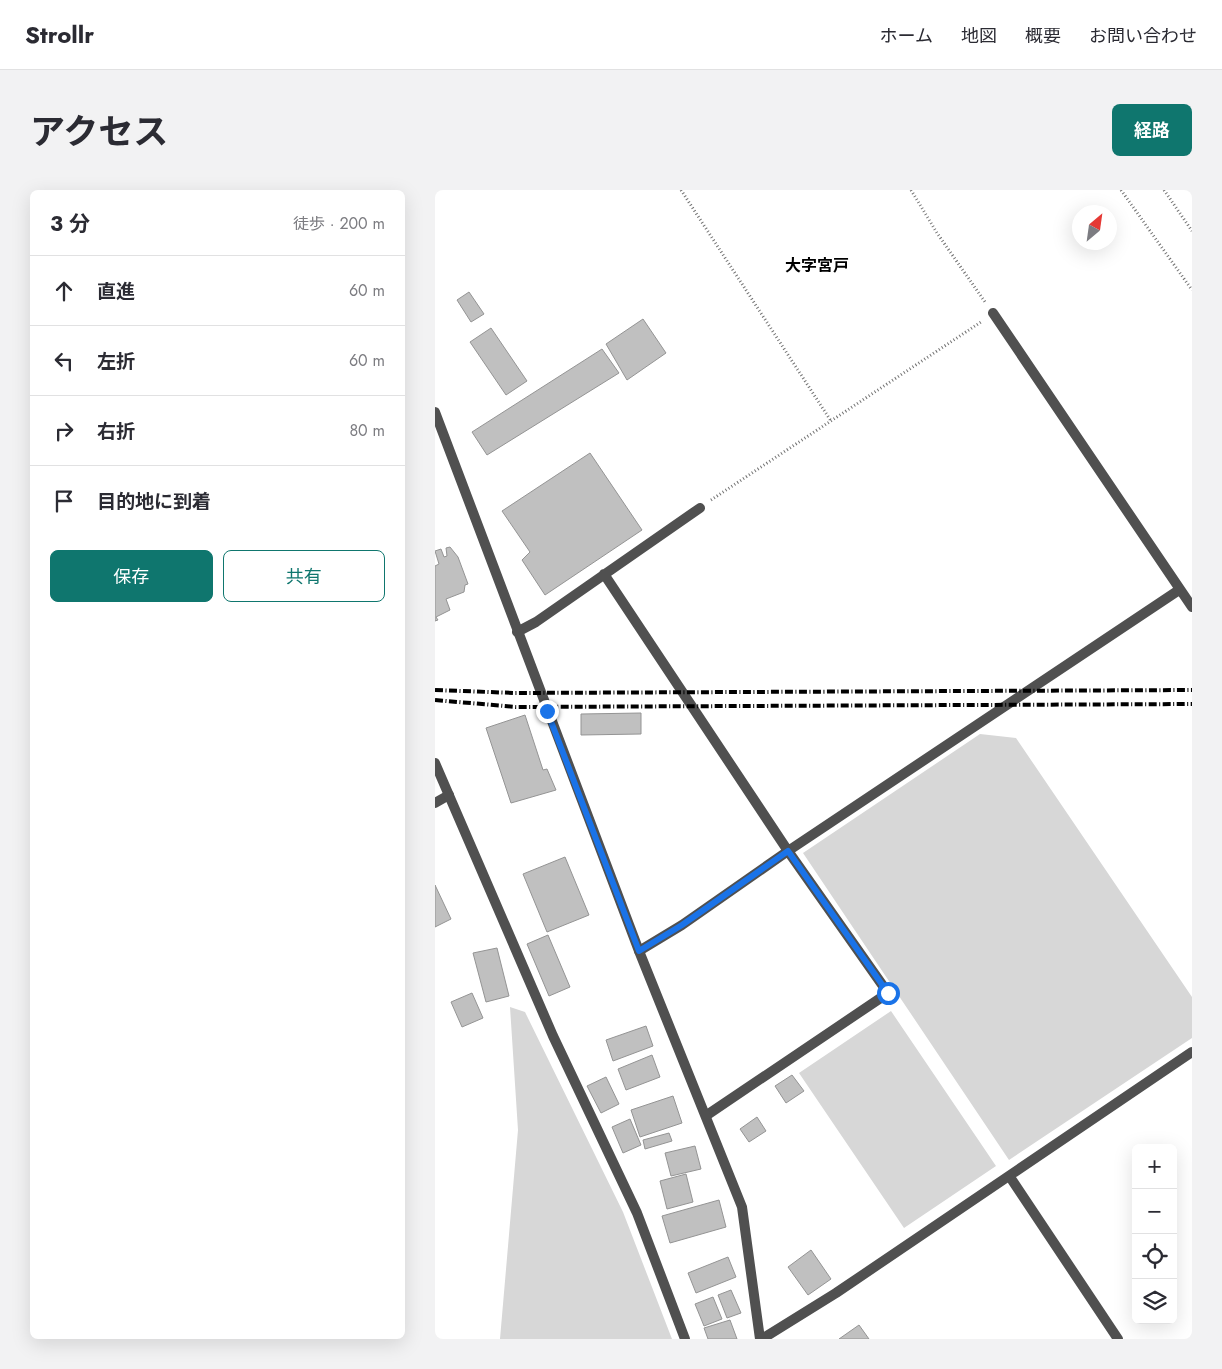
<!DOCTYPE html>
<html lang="ja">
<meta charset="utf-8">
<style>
body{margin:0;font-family:Jost,"Noto Sans JP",sans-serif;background:#f2f2f3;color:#2b2b33}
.controls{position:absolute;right:15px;bottom:15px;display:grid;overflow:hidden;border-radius:8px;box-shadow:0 5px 20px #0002}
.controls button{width:45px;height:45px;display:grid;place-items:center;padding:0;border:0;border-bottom:1px solid #e1e1e2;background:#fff;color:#2b2b33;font:25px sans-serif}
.compass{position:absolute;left:637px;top:15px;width:45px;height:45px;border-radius:50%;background:#fff;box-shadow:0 5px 20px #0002;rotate:29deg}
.stop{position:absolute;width:15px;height:15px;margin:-11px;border:4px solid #1a73e8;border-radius:50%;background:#fff}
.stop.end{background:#1a73e8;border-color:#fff;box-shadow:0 1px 5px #0008}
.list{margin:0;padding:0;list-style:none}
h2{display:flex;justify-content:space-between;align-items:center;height:65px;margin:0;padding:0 20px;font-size:21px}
h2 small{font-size:16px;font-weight:400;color:#7c7c81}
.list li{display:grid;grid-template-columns:32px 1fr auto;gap:15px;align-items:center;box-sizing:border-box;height:70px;padding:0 20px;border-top:1px solid #e1e1e2}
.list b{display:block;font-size:19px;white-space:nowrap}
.list em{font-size:16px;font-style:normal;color:#7c7c81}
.actions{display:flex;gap:10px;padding:15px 20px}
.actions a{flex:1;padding:11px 0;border:1px solid #0f766e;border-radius:8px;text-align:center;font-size:18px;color:#0f766e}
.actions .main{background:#0f766e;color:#fff}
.icon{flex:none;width:28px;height:28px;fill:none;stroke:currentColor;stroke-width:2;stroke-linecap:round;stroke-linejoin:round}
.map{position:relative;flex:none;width:757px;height:1149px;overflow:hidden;border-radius:8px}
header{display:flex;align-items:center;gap:30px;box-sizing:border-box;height:70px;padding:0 25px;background:#fff;border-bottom:1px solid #e1e1e2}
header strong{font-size:24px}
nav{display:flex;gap:28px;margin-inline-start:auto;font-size:18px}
.intro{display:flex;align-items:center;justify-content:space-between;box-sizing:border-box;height:120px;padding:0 30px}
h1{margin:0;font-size:35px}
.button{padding:12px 22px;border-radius:8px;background:#0f766e;color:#fff;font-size:18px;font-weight:700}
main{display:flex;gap:30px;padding:0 30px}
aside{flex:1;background:#fff;border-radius:8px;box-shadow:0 5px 20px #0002}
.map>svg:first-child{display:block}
.green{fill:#d7d7d7}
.building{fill:#c0c0c0;stroke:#949494}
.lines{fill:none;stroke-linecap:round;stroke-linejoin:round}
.path{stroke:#727272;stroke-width:3;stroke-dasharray:1 2.5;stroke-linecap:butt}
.minor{stroke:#505050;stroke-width:10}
.tertiary{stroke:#505050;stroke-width:10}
.rail{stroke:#000;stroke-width:4;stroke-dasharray:8 2.5 1 2.5;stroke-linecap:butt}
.route{stroke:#1a73e8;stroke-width:6}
.labels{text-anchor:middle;stroke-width:4.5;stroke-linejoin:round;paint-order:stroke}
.quarter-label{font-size:16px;font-weight:bold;fill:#000;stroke:#fff}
</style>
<header>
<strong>Strollr</strong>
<nav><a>ホーム</a><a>地図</a><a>概要</a><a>お問い合わせ</a></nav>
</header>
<div class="intro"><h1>アクセス</h1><a class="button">経路</a></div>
<main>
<aside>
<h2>3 分<small>徒歩 · 200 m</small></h2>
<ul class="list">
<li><svg class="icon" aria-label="ahead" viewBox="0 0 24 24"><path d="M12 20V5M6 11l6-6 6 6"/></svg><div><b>直進</b></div><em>60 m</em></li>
<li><svg class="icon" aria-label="left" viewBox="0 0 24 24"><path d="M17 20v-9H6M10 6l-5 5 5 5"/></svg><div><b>左折</b></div><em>60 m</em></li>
<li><svg class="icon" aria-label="right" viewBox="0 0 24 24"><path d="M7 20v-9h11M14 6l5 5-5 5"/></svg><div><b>右折</b></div><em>80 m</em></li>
<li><svg class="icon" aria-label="arrive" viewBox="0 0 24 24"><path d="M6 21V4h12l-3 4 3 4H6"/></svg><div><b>目的地に到着</b></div></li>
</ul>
<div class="actions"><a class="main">保存</a><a>共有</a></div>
</aside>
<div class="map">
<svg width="757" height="1149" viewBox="0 0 757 1149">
<rect width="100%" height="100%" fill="#fff"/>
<path class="green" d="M545,544l36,4 176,259v41l-183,122 -206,-307z
M75,817l15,5 98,200 49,127h-172l18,-209z
M456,821l105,155 -92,62 -105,-155z"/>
<path class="building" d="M34,102l15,22 -13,8 -14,-22z
M208,129l23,34 -39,27 -21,-36z
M56,138l36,53 -21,14 -36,-53z
M167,159l17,24 -132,82 -15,-23z
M155,263l52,77 -97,65 -23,-35 8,-8 -28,-41z
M15,357l8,10 10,27 -3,1 -1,7 -18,7 4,11 -14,7 2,3 -3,1v-55l4,-2 -4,-13 6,-2 3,8 3,-1 -1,-8z
M206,523v21l-60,1v-21z
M90,525l18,55 4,-1 9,21 -45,13 -25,-75z
M130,667l24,58 -42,17 -24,-58z
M0,695l16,34 -16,8z
M113,745l22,52 -21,9 -22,-52z
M62,758l12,48 -23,6 -13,-49z
M37,803l11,25 -21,9 -11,-25z
M211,836l7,20 -40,15 -7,-21z
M217,865l8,22 -34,13 -8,-21z
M357,885l12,16 -18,12 -11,-17z
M171,887l13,27 -18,9 -14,-27z
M238,906l9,27 -42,14 -9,-27z
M322,927l9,14 -17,11 -9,-13z
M195,929l11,26 -18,8 -11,-26z
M234,943l3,8 -27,8 -2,-9z
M260,956l6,23 -30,7 -6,-23z
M251,984l7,28 -26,7 -7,-28z
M284,1010l7,27 -56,16 -8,-27z
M376,1060l20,29 -23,16 -20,-28z
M293,1067l8,20 -40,16 -8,-20z
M296,1100l10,23 -14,5 -9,-23z
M278,1107l9,22 -18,7 -9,-22z
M295,1130l7,19h-29l-4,-11z
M424,1135l10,14h-30z"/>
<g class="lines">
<path class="path" d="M246,0l150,231
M476,0l26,43 48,69
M686,0l71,100
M729,0l28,41
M276,310l270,-178"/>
<path class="minor" d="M558,123l199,294
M169,384l184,277 100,142 -181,122
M82,442l19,-10 164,-114
M0,613l14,-8
M204,761l43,-26 106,-74 391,-261
M575,987l108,162
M327,1149l74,-46 356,-241"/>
<path class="tertiary" d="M0,222l204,539 103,256 18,132
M0,573l118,273 84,177 48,126"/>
<path class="rail" d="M0,500l80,3 677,-3
M0,510l81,7 676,-3"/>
</g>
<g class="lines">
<path class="route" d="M112,521l92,240 43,-26 106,-74 100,142"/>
</g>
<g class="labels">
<g class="quarter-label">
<text x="382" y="81">大字宮戸</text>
</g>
</g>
</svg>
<div class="controls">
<button>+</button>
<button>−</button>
<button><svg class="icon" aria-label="locate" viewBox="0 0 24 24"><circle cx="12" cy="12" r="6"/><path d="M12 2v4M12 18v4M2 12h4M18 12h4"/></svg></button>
<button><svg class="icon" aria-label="layers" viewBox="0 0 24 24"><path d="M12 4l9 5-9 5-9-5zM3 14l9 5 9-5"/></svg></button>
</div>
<svg class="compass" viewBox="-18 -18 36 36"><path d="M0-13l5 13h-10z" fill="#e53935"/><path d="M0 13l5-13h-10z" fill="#7c7c81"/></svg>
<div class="stop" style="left:453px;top:803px"></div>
<div class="stop end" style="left:112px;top:521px"></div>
</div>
</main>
